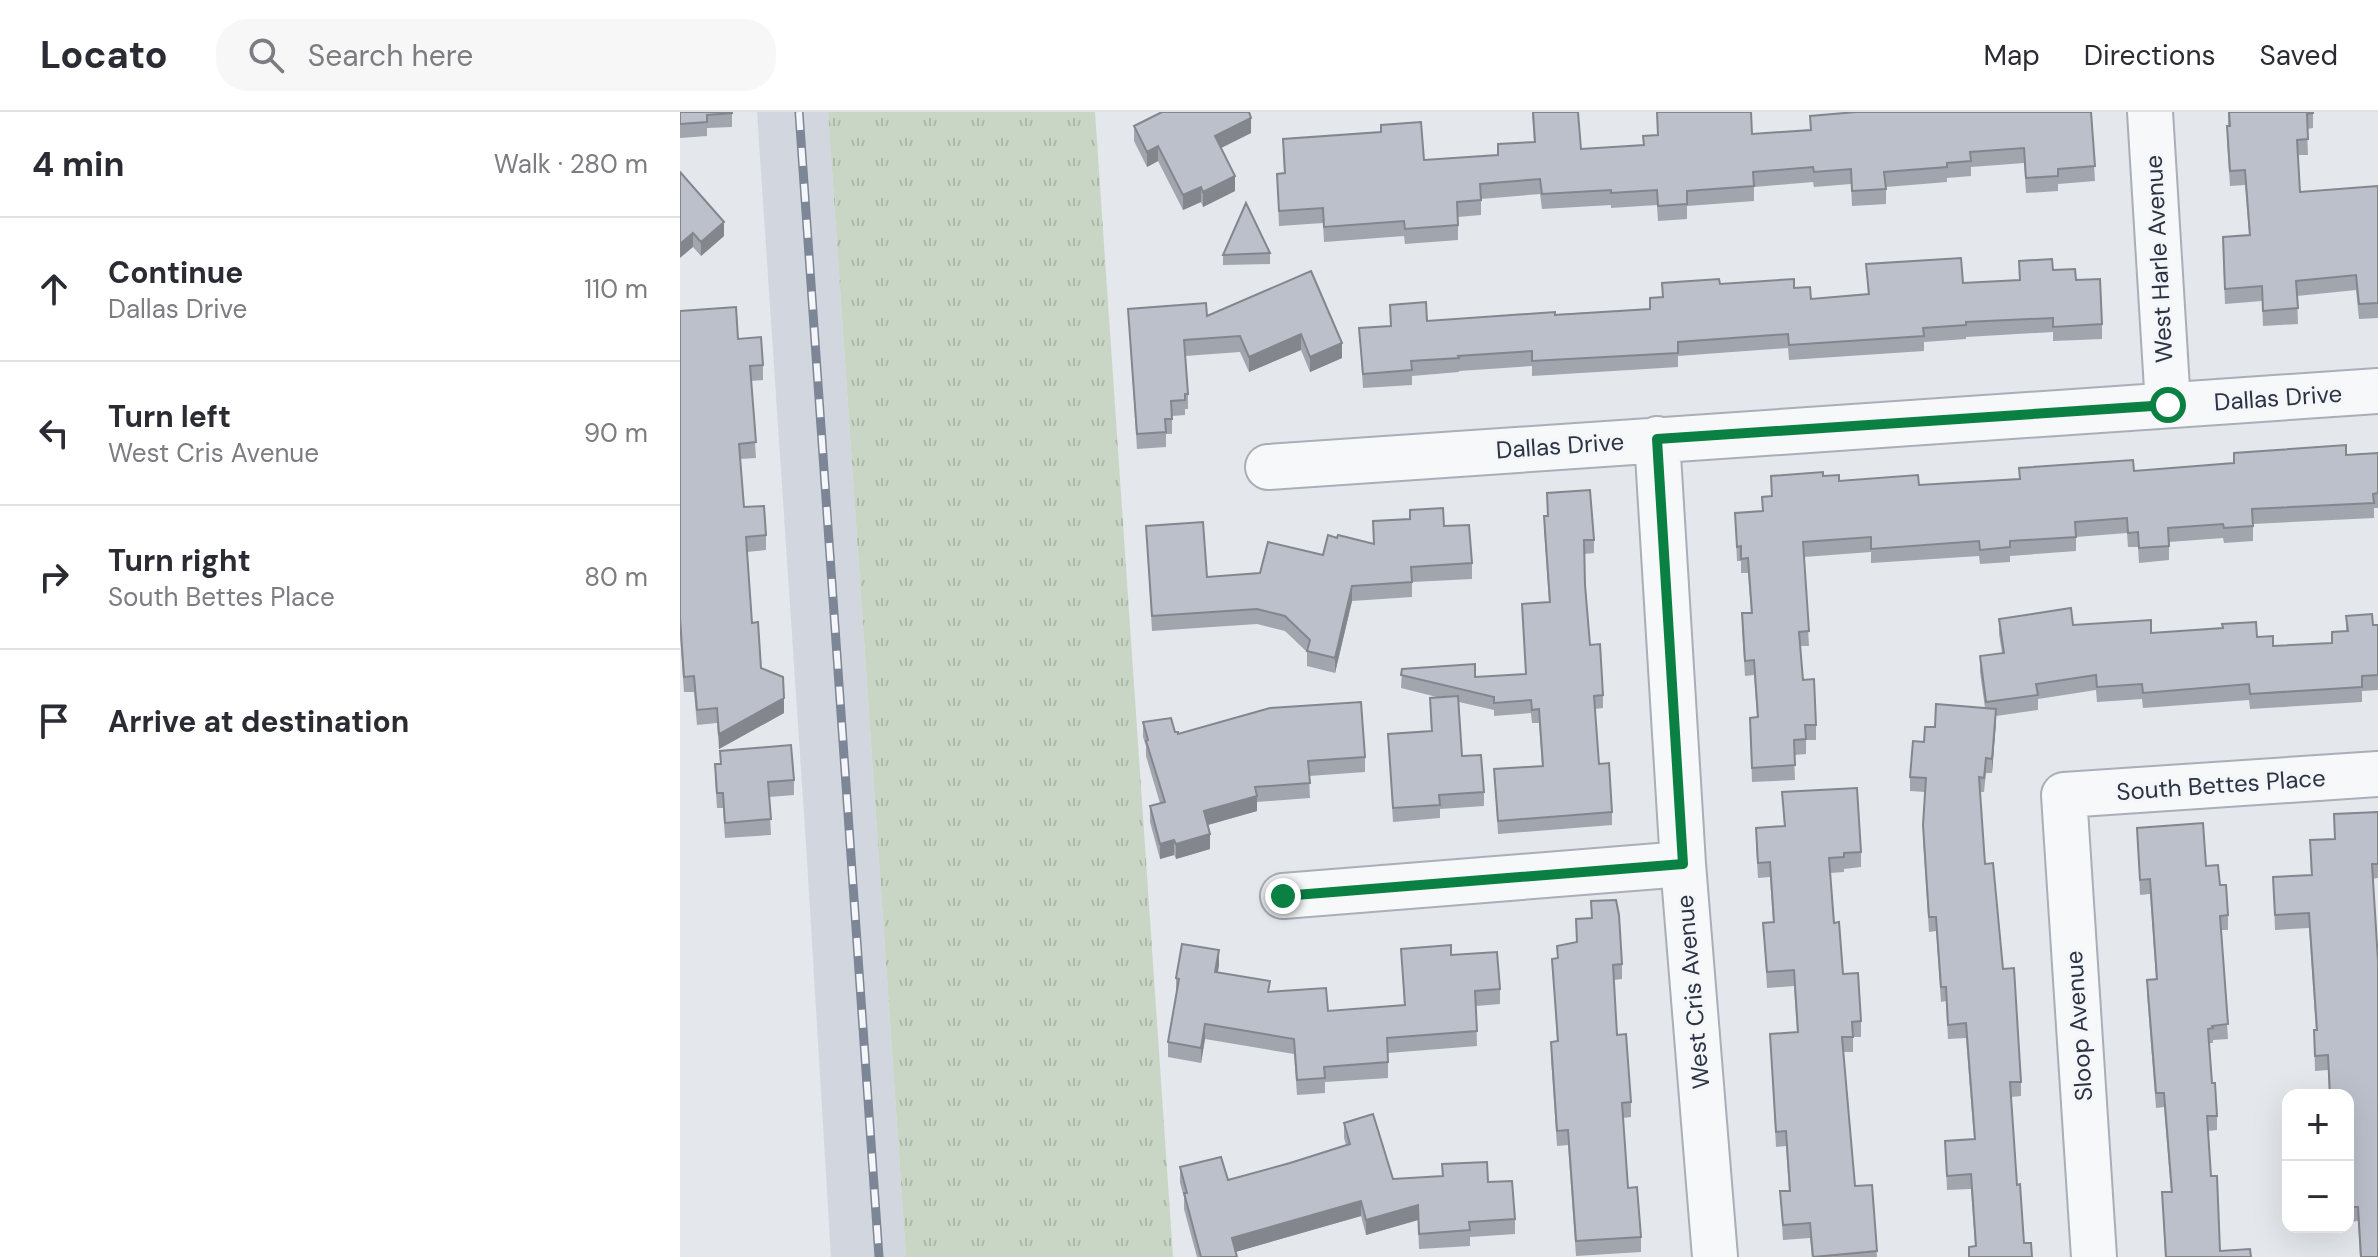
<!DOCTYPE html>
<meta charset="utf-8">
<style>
body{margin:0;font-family:"DM Sans",sans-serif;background:#f7f7f7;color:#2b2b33}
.controls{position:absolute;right:24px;bottom:24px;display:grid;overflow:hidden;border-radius:16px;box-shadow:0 8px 32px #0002}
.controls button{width:72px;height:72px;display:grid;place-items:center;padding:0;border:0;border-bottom:2px solid #e1e1e2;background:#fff;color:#2b2b33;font:40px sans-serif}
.stop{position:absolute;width:24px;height:24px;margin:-18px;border:6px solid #0b8043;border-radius:50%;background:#fff}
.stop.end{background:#0b8043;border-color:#fff;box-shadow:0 2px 8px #0008}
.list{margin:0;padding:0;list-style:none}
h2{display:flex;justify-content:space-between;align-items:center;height:104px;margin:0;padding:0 32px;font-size:34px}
h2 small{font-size:26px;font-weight:400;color:#7c7c81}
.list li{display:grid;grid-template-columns:52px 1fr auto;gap:24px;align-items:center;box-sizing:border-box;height:144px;padding:0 32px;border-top:2px solid #e1e1e2}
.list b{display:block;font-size:30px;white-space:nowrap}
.list p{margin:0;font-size:26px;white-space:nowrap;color:#7c7c81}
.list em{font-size:26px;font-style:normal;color:#7c7c81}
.icon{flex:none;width:44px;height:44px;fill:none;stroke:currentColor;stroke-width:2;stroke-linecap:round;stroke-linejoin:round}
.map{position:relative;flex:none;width:1698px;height:1145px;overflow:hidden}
header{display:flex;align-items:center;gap:48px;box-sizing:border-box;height:112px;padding:0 40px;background:#fff;border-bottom:2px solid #e1e1e2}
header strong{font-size:38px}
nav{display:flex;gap:44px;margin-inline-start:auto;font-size:28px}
.search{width:560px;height:72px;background:#f7f7f7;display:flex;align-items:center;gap:20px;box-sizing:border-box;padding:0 28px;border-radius:32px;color:#7c7c81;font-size:30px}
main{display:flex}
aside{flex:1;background:#fff}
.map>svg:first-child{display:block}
.built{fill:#d2d6de}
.grass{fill:url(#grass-tufts)}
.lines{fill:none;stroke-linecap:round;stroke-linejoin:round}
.minor-casing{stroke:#a9aeb7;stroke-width:48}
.minor{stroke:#f7f8fa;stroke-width:44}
.rail-casing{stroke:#7d8696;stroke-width:9}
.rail{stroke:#f4f6f9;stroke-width:6;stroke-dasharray:18;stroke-linecap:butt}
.wall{fill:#a1a5ae}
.shaded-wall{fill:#83868d}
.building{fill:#bbc0ca;stroke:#83868d;stroke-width:2}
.route{stroke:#0b8043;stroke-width:10}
.labels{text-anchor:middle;stroke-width:6;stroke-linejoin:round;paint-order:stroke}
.street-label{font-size:24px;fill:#2b3445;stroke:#f4f6f9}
</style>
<header>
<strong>Locato</strong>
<div class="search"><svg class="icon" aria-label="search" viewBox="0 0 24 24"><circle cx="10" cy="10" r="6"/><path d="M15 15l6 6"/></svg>Search here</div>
<nav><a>Map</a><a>Directions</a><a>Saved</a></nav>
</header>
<main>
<aside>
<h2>4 min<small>Walk · 280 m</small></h2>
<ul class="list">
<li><svg class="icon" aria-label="ahead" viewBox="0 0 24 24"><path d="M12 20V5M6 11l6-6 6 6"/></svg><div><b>Continue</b><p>Dallas Drive</p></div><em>110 m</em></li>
<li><svg class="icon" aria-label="left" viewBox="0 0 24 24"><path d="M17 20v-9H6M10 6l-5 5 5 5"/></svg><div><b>Turn left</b><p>West Cris Avenue</p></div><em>90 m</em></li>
<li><svg class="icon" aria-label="right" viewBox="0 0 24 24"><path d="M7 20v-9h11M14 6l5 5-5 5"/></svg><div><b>Turn right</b><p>South Bettes Place</p></div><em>80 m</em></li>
<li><svg class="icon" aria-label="arrive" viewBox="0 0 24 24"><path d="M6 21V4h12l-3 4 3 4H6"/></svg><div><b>Arrive at destination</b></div></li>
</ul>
</aside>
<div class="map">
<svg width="1698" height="1145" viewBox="0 0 1698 1145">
<defs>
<pattern id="grass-tufts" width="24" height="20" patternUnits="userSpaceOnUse" patternTransform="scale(2)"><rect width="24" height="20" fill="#c9d6c5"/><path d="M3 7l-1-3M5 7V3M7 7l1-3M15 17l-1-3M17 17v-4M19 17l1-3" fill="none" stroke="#adb8ab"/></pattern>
</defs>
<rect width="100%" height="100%" fill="#e4e7ec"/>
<path class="built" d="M77,0h71l78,1145h-75l-25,-413z"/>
<path class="grass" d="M148,0h267l78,1145h-267z"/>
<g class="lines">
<defs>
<path id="minor" d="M1470,0l18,293
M977,327l26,425 32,393
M588,355l1110,-76
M603,784l400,-32
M1414,1145l-30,-462 314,-21"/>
</defs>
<use href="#minor" class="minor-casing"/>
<use href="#minor" class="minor"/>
<defs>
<path id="rail" d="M119,0l80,1145"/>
</defs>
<use href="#rail" class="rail-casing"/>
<use href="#rail" class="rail"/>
</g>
<path class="wall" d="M0,0h52v15l-25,1v8l-27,2z
M852,0l49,37 62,-3v-10l15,-1 -1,-23h94l1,22 58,-4v-14l45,-4h236l4,69 -37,3v7l-32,2 -2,-30 -53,4v9l-24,2v4l-61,5v17l-34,2 -1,-22 -37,3 -1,-5 -59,5v14l-67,5v13l-29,2 -1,-16 -46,3v-3l-69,4 -2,-15 -59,5v16l-23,2v23l-53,4 -1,-8 -80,6 -1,-19 -44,3 -2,-52 7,-1 -1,-34 141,21 74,-5v-11l36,-2z
M1548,0h85v16l-6,1 1,26h-10l2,37 78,-6v132l-19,1 -3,-29 -59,6 1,28 -35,2 -1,-25 -37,3 -2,-52 26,-17 -4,-50 -15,1 -3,-45v-15h1z
M454,14l117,7 -30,15 14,43 -32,16 -2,-5 -18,8 -25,-49 -11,6 -13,-26z
M0,60l44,64 -23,20 -8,-9z
M590,141v11l-47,1v-10z
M1186,152l97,19 56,-3 34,-10 23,10 26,44v15l-49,2v-9l-87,5v2l-42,3v9l-135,9 -1,-12 -110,8v11l-146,9v-10l-73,5v1l-47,4v9l-49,3 -4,-60 31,-2v-21l37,16 223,-12v-11l12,-1v-14l132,5 17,11 57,-4z
M631,159l31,87 -32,14 -9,-22 -52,22 -9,-20 -55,4 3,38v15h-3v6l-13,1v18h-6v13l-29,2 -9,-140 79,7z
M0,199l58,28 25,26v15l-12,1 5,77 -16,1 4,48 22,28v15l-19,2 5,71 9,45 23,45 -65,36 -2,-26 -20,2 -3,-33h-10l-4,-59z
M1554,341l112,2 32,-2v55h-4v10l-121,6v17l-29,2 -1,-5 -54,4v18l-30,3 -1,-16h-10l-1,-14 -51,4v14l-66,5v6l-30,2 -1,-8 -108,7v-11l-67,5 5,89h-9l3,34 13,45v15h-10v14l-12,1 1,25 -43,2 -2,-64 7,-1 -3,-42 -9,1 -3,-48v-15h9l-3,-40h-7v-12h-4l-2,-48 27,-2v-14h9v-21h52l16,5 80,4 100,-6v-11l115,3 100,-8z
M867,381l47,47v13l-10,1 1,31 5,60 13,50v13l-8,1 4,55 13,48v13l-114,9 -4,-65 48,-3 -3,-43h-7l-1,-10 -37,3v-6l-35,-8 3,54 22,36v14l-44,3v9l-47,4 -5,-88 43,-3 -1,-33h11l-40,-10 1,-19 73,8 51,-3 -4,-70 27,-2 -5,-73v-13h4z
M693,409l71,5 28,37v16l-60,3v15l-60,4 -17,72 -28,-7v-14l-22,-21 -28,-7 -105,7 -6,-105 61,51 53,-4 63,-18 14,-17 36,5z
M1666,504l27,9h5v65l-16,1v11l-112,7 -1,-9 -106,8 -1,-9 -45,3 -1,-12 -58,9v11l-42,6 -4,57h-6l-2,19h-4l5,72 18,105 18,113v14l-10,1 6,88 -42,61 -4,-57 -24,1 -2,-49 29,-2 -8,-101 -18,1 -2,-38 -5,1 -5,-71 -7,1 -6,-92 2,-48 -15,-1v-14l14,-35 11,-15 50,-19 -5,-36v-16l22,-3 -3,-19v-15l152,14 106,4 16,9 59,-3v-11l14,-1z
M463,610l35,12 187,23v15l-56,4 1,22 -53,4v9l-49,14 2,24 -34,10 -2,-4 -14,4 -10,-37v-16l10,-3 -14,-47v-10l-3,-9z
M40,639l74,29v15l-25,2 2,38 -46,3 -2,-30h-6l-2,-29v-15h5z
M1102,680l79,60v15l-17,2v3l-14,1 4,50 9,51 18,47v16h-8v15h-10l12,134 17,-1 5,72h-65l-2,-19 -27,2 -3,-49h9l-3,-45 -10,1 -6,-113 27,-2 -3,-46 -27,2 -4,-65 10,-1 -3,-45 -12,1 -2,-35v-15l28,-2z
M1698,700v66l-6,1 6,378h-18l-2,-36 -10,1v-58h2l-2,-31v-38h-19l-1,-25 -13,1 -1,-41h2l-7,-102 -34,2 -2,-53 38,-2 -1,-35 24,-1v-25z
M1457,716l69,38 14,19 8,30v15h-7l7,109 -15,1v3h-4l3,40 5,33v14l-9,1 3,45 9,75 31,6h-86l-3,-65h9l-7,-85 -8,1 -9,-114v-14l9,-1 -6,-85 -10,1z
M911,789l31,63v15l-8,1 3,55 14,67v15l-8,1 5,70 13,49v15l-65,4 -8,-111 -11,1 -6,-89v-15l6,-1 -5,-82h5v-13l19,-3v-24l15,-1z
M721,837l50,6 49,34v15l-24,2 1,40 -89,7v25l-63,4v11l-28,2 -3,-41 -89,-15 -4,24 -33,-6v-15l8,-49v-15l43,-13 -1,7 52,20 58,19 76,-6z
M664,1011l49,56 49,-3v-12l46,18 27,37v15l-45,3v9l-51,3 -1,-29 -52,15 -5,-19 -126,36 2,5h-40l-13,-48v-12l-4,-14v-16l48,13 62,-17 56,-18 -2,-7z"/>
<path class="shaded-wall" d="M571,6v15l-36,18v-15z
M478,34v15l-11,6v-15z
M555,64v15l-32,16v-15z
M521,75v15l-18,8v-15z
M44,110v14l-23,20v-14z
M13,121v14l-13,11v-14z
M621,222v16l-52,22v-15z
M662,231v15l-32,14v-15z
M672,474v15l-17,72v-15z
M104,586v15l-65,36v-15z
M1316,597v14l-4,50v-14z
M577,684v15l-53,15v-15z
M530,722v15l-34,10v-15z
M494,728v15l-14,4v-15z
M539,838v15l-4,22v-15z
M525,912v15l-4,24v-15z
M681,1089v15l-129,37v-15z
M738,1093v15l-52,15v-15z"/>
<path class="building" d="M0,0h52v1l-25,2v7l-27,2z
M482,0h87l2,6 -36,18 20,40 -32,16 -2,-5 -18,8 -25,-49 -11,6 -13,-26z
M853,0h45l3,37 63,-4 -1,-9 15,-1 -1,-23h94l1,22 59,-4 -1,-14 46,-4h235l4,54 -37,3v7l-32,2 -2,-30 -54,4 1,9 -24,2v4l-63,5 2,17 -34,2 -1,-22 -37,3 -1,-5 -60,5 1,14 -67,5v13l-29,2 -1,-16 -46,3v-3l-69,4 -2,-15 -60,5 1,16 -24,2 1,23 -53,4 -1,-8 -80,6 -1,-19 -44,3 -2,-37 8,-1 -2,-34 98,-7v-7l40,-3 3,38 74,-5v-11l37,-2z
M1549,0h84v1l-6,1 1,25 -11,1 3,52 78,-6v117l-19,1 -3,-29 -60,6 2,27 -35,3 -1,-25 -37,3 -2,-52 27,-2 -5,-65 -15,1 -3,-45h3z
M0,60l44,50 -23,20 -8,-9 -13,11z
M566,91l24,50 -47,2z
M1281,146l2,25 57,-3 -1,-19 33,-2 1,11 22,-1 1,11 24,-1 2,45 -49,3v-9l-87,4v3l-43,3 1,8 -135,9 -1,-11 -110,8v11l-146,8v-10l-74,5 1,2 -48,3 1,9 -49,4 -4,-46 32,-2 -1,-21 36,-3 1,19 128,-9v3l95,-6v-11l13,-1 -1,-14 57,-4 1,5 74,-5v9l16,-1 1,12 58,-5 -3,-30z
M631,159l31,72 -32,14 -9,-23 -52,23 -9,-21 -56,4 4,54h-3v6l-14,1 1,18h-7l1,13 -29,2 -9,-125 78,-6 1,13z
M56,195l2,32 23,-2 2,28 -13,1 6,76 -17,2 5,63 20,-1 2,29 -20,2 6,86 6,-1 3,46 22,9 1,21 -65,36 -2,-26 -20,2 -3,-34 -10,1 -4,-59v-307z
M1666,333v10l32,-2v40l-5,1 1,9 -122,6 1,17 -29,2 -1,-4 -55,4 1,18 -30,2 -1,-16 -10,1 -1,-15 -52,4 1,15 -66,4v6l-30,3 -1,-9 -108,8v-12l-68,5 6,89 -10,1 4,48 11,-1 2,46h-11l1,14 -12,1 1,25 -43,3 -2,-50 8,-1 -4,-57 -9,1 -3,-48h10l-4,-55 -7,1v-13l-4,1 -2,-34 28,-2 -1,-14 10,-1 -1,-20 52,-4v4l16,-1v6l79,-6 1,10 101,-6 -1,-11 114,-8 1,11 100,-8v-10z
M910,378l4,50h-10l1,45 5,60 10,-1 3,51 -9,1 5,68 10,-1 3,49 -114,9 -4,-52 49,-3 -4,-57 -7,1 -1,-10 -37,3v-6l-93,-22 1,-6 73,-5v13l51,-3 -4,-70 28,-2 -6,-86h4l-1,-23z
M763,396l1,18 25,-1 3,38 -61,4 1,15 -60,4 -17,72 -28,-7 3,-11 -25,-24 -28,-7 -105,7 -6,-90 57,-4 4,55 53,-4 8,-31 55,13 5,-20 9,3 1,-3 36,9 -1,-23 37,-2v-9z
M1391,496l2,17 78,-5v13l72,-5 -1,-4 34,-2 1,15 16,-1v10l59,-3v-11l16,-1 -2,-15 26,-2 1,11h5v50l-16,1v11l-112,7 -1,-10 -106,9 -1,-9 -45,3 -1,-12 -60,9 2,11 -52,7 -6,-46 24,-3 -5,-34z
M778,584l4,60 19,-1 3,37 -45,3 1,10 -47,3 -5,-74 44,-3 -2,-33z
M681,590l4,55 -57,4 2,22 -55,4 2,9 -53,15 6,23 -34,10 -2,-4 -14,4 -10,-38 15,-4 -19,-61 2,-1 -5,-18 28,-4 4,14h3v2l92,-26z
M1256,592l60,5 -4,50 -6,-1 -2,20 -5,-1 6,87 8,-1 10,106 11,-1 7,114h-11l7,103 3,-1 4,59h7l1,14h-63v-10l7,-1 -5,-72 -24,2 -2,-35 30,-2 -9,-116 -18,2 -2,-38h-5l-5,-70h-7l-6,-92 3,-47 -16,-1 3,-36 11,1 1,-15h10z
M111,633l3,35 -26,2 3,37 -46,4 -2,-30h-6l-2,-29h6l-1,-13z
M1177,676l4,64 -17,1v4l-15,1 5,65 5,-1 4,52 15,-1 3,48 -9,1 1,15h-11l13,149 17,-1 5,66 -64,6 -3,-34 -27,2 -3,-34h10l-4,-60 -10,1 -6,-98 28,-2 -4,-62 -27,2 -4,-49 11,-1 -4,-60 -12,1 -2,-35 29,-2 -3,-34z
M1698,700v52h-6l6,97v296h-17l-3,-50h-10v-43h3l-3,-45v-24h-18l-2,-40 -13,1 -1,-26h3l-8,-117 -34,2 -2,-38 39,-2 -2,-35 25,-1 -1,-25z
M1523,711l3,43 12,-1 2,20h6l2,30 -8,1 8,108 -16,2 1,2 -5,1 4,54h3l2,33h-10l4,60h6l3,75 30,-2 1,8h-85l-4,-65h10l-8,-99h-8l-9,-113 10,-1 -7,-100 -10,1 -3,-52z
M936,788l3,15 3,49 -9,1 4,70 9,-1 5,68 -9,1 6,85 9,-1 4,50 -65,4 -8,-111 -11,1 -6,-89 7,-1 -6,-82 6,-1 -1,-12 20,-4 -1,-23 16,-1 -1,-17z
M502,832l37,6 -4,22 55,9 -2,11 58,-4 2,23 77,-6 -4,-56 50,-4v10l46,-3 3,37 -25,2 2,40 -90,7 1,24 -64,5 1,11 -28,2 -3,-41 -89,-15 -4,24 -33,-6 11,-63 -3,-1z
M693,1002l20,65 50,-3 -1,-12 45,-2 1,20 24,-1 3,38 -46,3 1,8 -51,4 -1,-29 -52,15 -5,-19 -129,37 5,19h-36l-17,-64h3l-7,-26 41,-10 7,23 62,-17 60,-19 -6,-21z"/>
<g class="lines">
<path class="route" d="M603,784l400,-32 -26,-425 511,-34"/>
</g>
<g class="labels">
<g class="street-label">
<text transform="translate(1479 147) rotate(-93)" y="8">West Harle Avenue</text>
<text transform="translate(1598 286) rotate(-4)" y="8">Dallas Drive</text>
<text transform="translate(880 334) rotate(-4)" y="8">Dallas Drive</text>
<text transform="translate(1541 673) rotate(-4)" y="8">South Bettes Place</text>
<text transform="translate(1013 880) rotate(-95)" y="8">West Cris Avenue</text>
<text transform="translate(1399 914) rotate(-94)" y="8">Sloop Avenue</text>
</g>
</g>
</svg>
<div class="controls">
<button>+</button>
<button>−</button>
</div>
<div class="stop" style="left:1488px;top:293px"></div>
<div class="stop end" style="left:603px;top:784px"></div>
</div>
</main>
